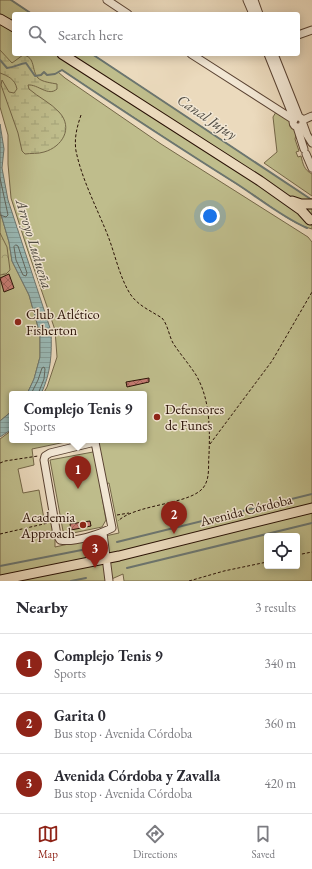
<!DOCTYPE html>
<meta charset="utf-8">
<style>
body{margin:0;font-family:"EB Garamond",serif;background:#f2f2f3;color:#2b2b33}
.controls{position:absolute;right:12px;bottom:12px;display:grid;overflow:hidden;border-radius:4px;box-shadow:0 2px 10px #0003}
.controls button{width:36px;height:36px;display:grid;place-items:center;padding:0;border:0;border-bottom:1px solid #e1e1e2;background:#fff;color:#2b2b33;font:20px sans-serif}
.you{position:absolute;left:210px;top:216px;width:14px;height:14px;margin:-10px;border:3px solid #fff;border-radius:50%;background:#1a73e8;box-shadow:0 0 0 6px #1a73e833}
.badge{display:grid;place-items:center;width:26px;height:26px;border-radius:50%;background:#8f2418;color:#fff;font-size:13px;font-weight:700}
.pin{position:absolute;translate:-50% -33px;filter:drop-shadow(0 1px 2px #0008)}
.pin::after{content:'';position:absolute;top:21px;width:14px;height:12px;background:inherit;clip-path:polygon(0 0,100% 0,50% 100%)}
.popup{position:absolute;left:9px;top:391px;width:138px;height:52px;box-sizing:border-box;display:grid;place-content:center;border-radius:4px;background:#fff;filter:drop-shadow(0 1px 3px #0005);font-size:13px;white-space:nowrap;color:#7c7c81}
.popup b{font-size:15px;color:#2b2b33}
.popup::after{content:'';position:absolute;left:50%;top:100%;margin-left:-8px;border:8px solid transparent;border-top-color:#fff}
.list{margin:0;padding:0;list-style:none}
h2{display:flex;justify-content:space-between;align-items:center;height:52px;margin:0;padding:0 16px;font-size:17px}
h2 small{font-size:13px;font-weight:400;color:#7c7c81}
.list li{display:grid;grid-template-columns:26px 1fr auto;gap:12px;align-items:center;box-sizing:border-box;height:60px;padding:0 16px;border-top:1px solid #e1e1e2}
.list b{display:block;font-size:15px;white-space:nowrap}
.list p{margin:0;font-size:13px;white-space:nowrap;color:#7c7c81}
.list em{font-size:13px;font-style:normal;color:#7c7c81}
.icon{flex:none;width:22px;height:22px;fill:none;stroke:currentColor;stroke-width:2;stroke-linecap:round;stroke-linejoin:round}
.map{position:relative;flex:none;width:312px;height:581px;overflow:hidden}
.search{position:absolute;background:#fff;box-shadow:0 2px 10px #0003;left:12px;right:12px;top:12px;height:44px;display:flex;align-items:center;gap:10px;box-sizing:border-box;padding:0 14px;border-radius:4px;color:#7c7c81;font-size:15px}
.sheet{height:232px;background:#fff}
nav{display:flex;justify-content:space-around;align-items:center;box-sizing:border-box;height:56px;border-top:1px solid #e1e1e2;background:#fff;font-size:11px;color:#7c7c81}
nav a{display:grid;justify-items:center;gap:2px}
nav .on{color:#8f2418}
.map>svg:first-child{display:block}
.green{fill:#bfbd8c;stroke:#746748;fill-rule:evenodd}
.forest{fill:url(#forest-crowns);stroke:#746748}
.wetland{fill:url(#wetland-marsh);stroke:#746748}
.water{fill:url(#water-rules);stroke:#6c7670}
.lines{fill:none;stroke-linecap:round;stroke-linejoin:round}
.shore{stroke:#61665e;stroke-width:1}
.stream{stroke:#6c7670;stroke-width:2}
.building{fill:url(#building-cross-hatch);stroke:#291105}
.minor-casing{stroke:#5a4333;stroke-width:9}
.major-casing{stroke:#291105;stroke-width:11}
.path{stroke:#291105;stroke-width:1;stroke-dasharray:3 2;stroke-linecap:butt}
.minor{stroke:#f2e7d4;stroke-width:7}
.major{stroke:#ebdabd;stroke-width:9}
.poi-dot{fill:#8f2418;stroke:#f2e7d4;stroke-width:1.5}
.labels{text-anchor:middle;stroke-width:3;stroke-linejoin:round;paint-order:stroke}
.poi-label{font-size:14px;fill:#291105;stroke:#f2e7d4;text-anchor:start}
.street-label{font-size:14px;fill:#291105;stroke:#f2e7d4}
.water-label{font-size:15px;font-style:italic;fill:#504c43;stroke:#f2e7d4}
</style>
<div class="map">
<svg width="312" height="581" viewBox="0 0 312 581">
<defs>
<pattern id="forest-crowns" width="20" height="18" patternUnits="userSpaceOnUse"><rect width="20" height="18" fill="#bfbd8c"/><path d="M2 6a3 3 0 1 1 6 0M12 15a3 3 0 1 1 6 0" fill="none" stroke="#a4a177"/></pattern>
<pattern id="wetland-marsh" width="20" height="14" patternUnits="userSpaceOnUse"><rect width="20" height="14" fill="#bfbd8c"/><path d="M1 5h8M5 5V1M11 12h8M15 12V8" fill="none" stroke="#a4a177"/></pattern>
<pattern id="water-rules" width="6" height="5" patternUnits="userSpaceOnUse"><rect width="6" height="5" fill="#99bab7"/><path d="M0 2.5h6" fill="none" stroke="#849f9c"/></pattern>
<pattern id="building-cross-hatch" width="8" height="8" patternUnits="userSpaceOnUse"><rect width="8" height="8" fill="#c87d75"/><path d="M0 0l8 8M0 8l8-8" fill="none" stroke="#a2655e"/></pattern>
</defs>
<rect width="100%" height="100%" fill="#ebdabd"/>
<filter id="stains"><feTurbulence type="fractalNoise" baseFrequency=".005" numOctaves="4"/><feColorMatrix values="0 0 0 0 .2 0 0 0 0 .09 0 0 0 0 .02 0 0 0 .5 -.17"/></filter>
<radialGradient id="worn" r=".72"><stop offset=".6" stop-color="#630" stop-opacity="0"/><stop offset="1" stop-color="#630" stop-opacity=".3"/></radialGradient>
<path class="green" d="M0,0h11l21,14h-18v40h78l217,144 3,1v30c-22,-5 -44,-26 -63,-37 -63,-40 -125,-81 -187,-122l-4,2 7,6 96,66 147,93 4,5v339h-188l-1,-7 -16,7h-107v-142l12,-9v10h63l-43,9 2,16 -16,4 5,24 16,-3 5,29h7l4,19v9l64,-14 -10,-50 -9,2 6,35 -4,7 -34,7 -5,-3 -13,-71 43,-8 -2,-12h53v-46h-101l4,-7 10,-30 -2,-27 -28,-82 -16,-50 -3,-34v-29l-8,-28zM267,536h30v30h-30z
M276,112l13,8 3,8 5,3 -2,8 4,12 -3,1 2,5 3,-1c2,8 3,14 11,18v22l-48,-33 13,-11 -4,-35z
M0,211l9,31 3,19 17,34 11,39v23l-6,22 -7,15h-15v17l-12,10z"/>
<path class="forest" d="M0,233l7,14 3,23 -4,4 -6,1z"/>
<path class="wetland" d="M0,50l12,13 11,-8c13,2 8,15 15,23 4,4 14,5 19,6v5c-9,8 -19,-5 -29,-4l1,4c9,8 22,14 30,23 15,16 3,35 -15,40 -6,2 -13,1 -19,2l-3,-3 -4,-18 -17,-48 1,-5 7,12 5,1 3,-4c-2,-10 -9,-13 -17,-16z"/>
<path class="water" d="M0,124l4,25 -2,19 6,32 43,131c1,23 0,42 -10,63h-14l7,-15 6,-22v-23l-11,-39 -17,-34 -3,-19 -9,-31z
M12,411v18l-12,8v-16z"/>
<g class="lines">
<path class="shore" d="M0,178l8,37 -2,2 -6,-2
M16,245l2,1 9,27 -1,3 -3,-1 -7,-15 -2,-13z
M31,394l7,-14 4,-12 2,-1 1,2 -1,10 -6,15"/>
<path class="stream" d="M11,0l21,14
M92,54l217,144
M0,60l7,8c8,-1 12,-4 19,-5l9,13 6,-1 3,-3 3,3 8,-1 7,-4c58,39 116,77 175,114 23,15 45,33 70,44
M117,542l195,-48
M0,566l92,-18
M127,568l185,-45
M71,581l15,-3"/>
</g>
<path class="building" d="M9,274l5,14 -10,4 -4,-14z
M149,378v4l-22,5 -1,-5z
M90,521l1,5 -20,4 -1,-6z"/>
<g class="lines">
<defs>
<path id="minor" d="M107,0l21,14
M247,0l6,14
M254,0l5,14
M298,35l14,-5
M191,54l103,66
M268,54l26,65
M274,54l25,63
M293 122a5 5 0 1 1 10 0a5 5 0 1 1-10 0Z
M303,120l9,-4
M303,124l4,11 5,8
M297,127l7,22
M306,154l6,14
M95,442l17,86c-12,6 -38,15 -52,12l-3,-5 -13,-75 1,-4 5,-3z
M103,533l6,48"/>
<path id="major" d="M0,19l14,8
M62,54l198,127 41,29 9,10
M292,201l9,3h11
M0,580l119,-24 193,-48"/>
</defs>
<use href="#minor" class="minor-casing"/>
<use href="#major" class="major-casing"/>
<path class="path" d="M81,115c-4,12 -7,23 -5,36 6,29 21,57 32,85 7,18 11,39 21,56 5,9 14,15 23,20 3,2 7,4 10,6 6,7 7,18 11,25 7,11 16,21 23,32 14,24 14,53 13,80 -1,9 1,21 -4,30 -10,20 -68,18 -87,36
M210,444l62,-83 40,-69
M0,463l5,-2 33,-5
M117,515l12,-2
M0,534l48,-11
M297,555l15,-3
M189,581l35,-10 43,-9"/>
<use href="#minor" class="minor"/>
<use href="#major" class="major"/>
</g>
<g class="poi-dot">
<circle cx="18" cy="322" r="4"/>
<circle cx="157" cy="417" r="4"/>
<circle cx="83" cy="525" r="4"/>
</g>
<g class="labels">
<g class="poi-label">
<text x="26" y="319">Club Atlético<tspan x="26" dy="16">Fisherton</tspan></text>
<text x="165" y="414">Defensores<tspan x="165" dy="16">de Funes</tspan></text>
<text x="75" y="522" text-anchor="end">Academia<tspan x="75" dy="16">Approach</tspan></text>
</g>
<g class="street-label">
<text transform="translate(246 510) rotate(-14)" y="5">Avenida Córdoba</text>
</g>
<g class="water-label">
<text transform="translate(207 117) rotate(34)" y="5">Canal Jujuy</text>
<text transform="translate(34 244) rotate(73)" y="5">Arroyo Ludueña</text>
</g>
</g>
<rect width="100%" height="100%" filter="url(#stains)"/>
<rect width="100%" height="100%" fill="url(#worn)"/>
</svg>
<div class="controls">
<button><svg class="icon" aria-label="locate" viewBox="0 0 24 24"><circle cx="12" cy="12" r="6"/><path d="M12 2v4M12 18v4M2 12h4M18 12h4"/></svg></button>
</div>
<div class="you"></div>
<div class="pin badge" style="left:78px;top:489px">1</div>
<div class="popup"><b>Complejo Tenis 9</b>Sports</div>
<div class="pin badge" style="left:174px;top:534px">2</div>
<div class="pin badge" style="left:95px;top:568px">3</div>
<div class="search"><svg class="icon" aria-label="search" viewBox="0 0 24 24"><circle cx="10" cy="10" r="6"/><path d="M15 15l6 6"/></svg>Search here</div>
</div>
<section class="sheet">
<h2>Nearby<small>3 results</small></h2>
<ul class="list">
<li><span class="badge">1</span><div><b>Complejo Tenis 9</b><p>Sports</p></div><em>340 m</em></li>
<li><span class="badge">2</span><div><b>Garita 0</b><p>Bus stop · Avenida Córdoba</p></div><em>360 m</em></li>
<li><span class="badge">3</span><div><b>Avenida Córdoba y Zavalla</b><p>Bus stop · Avenida Córdoba</p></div><em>420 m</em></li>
</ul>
</section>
<nav>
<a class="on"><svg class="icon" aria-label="map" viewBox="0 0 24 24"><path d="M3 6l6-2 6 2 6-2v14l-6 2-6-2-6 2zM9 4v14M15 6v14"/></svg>Map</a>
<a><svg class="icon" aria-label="directions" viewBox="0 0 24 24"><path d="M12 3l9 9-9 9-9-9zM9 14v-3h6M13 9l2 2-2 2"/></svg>Directions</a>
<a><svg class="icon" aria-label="saved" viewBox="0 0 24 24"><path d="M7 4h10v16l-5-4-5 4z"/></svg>Saved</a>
</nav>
